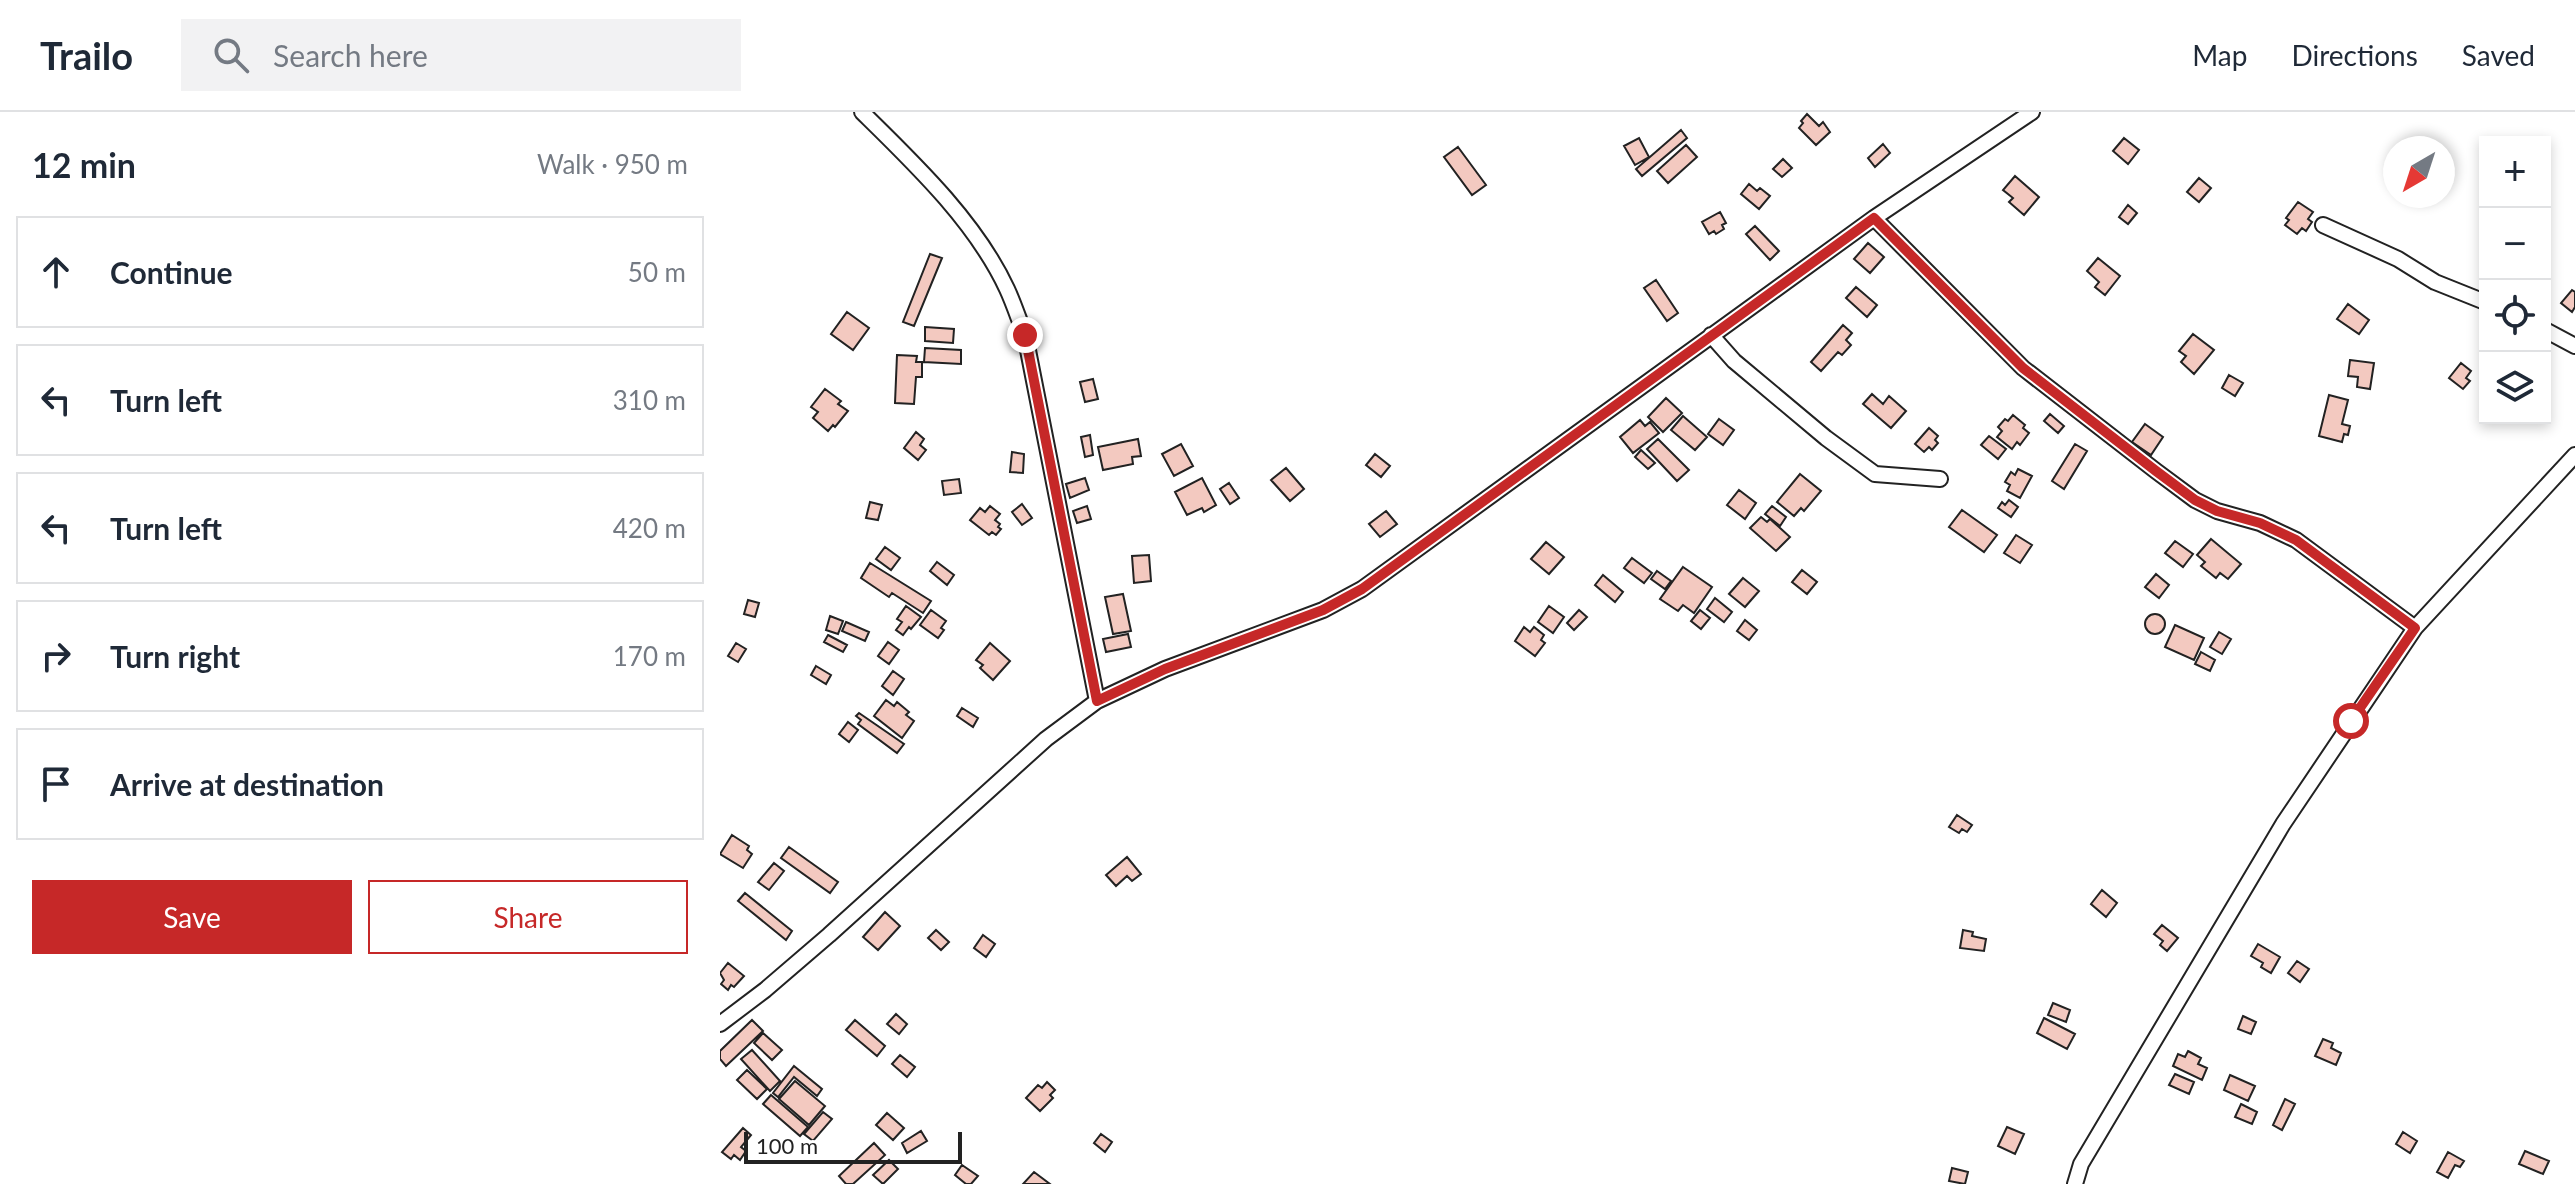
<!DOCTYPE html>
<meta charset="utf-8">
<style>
body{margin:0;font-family:Lato,sans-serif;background:#f2f2f3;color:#1f2937}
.controls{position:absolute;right:24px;top:24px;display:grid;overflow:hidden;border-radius:0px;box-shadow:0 4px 12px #0003}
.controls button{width:72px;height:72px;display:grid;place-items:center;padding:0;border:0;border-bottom:2px solid #e0e1e3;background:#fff;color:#1f2937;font:40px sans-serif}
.compass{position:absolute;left:1663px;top:24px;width:72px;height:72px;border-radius:50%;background:#fff;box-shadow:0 4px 12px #0003;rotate:219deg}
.scale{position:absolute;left:24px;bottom:20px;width:218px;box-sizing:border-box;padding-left:8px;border:4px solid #222;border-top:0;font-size:22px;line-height:28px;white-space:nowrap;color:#222;-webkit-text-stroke:6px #fff;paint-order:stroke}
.stop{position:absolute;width:24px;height:24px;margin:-18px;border:6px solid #c62828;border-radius:50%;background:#fff}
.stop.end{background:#c62828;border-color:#fff;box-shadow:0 2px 8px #0008}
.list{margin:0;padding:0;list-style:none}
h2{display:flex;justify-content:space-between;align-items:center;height:104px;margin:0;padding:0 32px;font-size:34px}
h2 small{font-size:26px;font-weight:400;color:#747a83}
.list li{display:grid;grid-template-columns:52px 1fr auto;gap:24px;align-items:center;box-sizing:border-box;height:112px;margin:0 16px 16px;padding:0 16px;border:2px solid #e0e1e3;border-radius:0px}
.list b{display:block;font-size:30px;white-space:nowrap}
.list em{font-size:26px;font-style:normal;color:#747a83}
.actions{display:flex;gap:16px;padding:24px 32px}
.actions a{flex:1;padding:18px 0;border:2px solid #c62828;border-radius:0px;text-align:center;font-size:28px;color:#c62828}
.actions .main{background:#c62828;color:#fff}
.icon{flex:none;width:44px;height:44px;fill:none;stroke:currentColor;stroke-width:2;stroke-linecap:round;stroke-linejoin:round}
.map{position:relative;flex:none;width:1855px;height:1072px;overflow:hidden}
header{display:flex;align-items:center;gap:48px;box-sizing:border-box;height:112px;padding:0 40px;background:#fff;border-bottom:2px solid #e0e1e3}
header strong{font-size:38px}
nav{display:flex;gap:44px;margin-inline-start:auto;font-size:28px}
.search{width:560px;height:72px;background:#f2f2f3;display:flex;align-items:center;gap:20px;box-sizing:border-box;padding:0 28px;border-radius:0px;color:#747a83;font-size:30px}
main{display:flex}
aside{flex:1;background:#fff}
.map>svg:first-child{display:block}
.building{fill:#f3c9c0;stroke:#222;stroke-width:2}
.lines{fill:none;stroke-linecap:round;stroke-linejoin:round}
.street-casing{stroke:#222;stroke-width:18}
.street{stroke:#fff;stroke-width:14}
.route{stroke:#c62828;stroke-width:10}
</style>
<header>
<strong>Trailo</strong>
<div class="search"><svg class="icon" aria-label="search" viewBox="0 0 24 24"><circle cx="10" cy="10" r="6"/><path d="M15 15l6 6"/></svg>Search here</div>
<nav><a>Map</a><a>Directions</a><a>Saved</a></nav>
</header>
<main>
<aside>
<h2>12 min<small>Walk · 950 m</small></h2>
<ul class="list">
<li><svg class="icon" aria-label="ahead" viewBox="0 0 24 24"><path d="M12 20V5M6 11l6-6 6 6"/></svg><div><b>Continue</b></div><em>50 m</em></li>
<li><svg class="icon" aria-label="left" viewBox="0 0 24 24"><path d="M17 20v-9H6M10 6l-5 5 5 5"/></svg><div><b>Turn left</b></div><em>310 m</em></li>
<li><svg class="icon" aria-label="left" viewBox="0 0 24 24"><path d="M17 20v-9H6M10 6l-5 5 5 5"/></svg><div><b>Turn left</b></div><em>420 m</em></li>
<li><svg class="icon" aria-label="right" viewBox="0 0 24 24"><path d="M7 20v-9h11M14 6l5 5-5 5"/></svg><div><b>Turn right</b></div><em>170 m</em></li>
<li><svg class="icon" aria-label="arrive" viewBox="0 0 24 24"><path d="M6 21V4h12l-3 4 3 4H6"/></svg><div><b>Arrive at destination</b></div></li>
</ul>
<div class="actions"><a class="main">Save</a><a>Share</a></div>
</aside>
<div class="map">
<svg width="1855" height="1072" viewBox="0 0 1855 1072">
<rect width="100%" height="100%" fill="#fff"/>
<path class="building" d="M1087,2l12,12 4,-4 7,10 -14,13 -17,-17 4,-5 -2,-2z
M961,18l6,8 -45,38 -6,-7z
M919,26l10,19 -14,8 -11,-19z
M1404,26l15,12 -11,14 -15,-13z
M1163,32l7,9 -15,14 -7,-9z
M966,33l11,12 -29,26 -11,-12z
M738,35l28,38 -14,10 -28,-38z
M1063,47l9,9 -10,9 -9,-8z
M1295,64l24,21 -15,18 -15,-13 4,-4 -10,-8z
M1479,66l12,10 -12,14 -12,-10z
M1029,72l8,7 3,-3 10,8 -11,13 -18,-15z
M1578,90l15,10 -5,7 4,3 -6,9 -4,-3 -5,6 -12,-9 4,-5 -3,-2z
M1408,93l9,8 -9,11 -9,-7z
M1000,100l6,11 -4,2 2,4 -8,5 -2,-3 -5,3 -7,-12z
M1035,114l24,25 -9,9 -24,-26z
M1148,131l16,14 -14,16 -16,-14z
M210,142l12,4 -28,68 -11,-4z
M1378,146l22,18 -15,19 -10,-8 4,-5 -12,-11z
M936,168l22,33 -11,8 -23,-33z
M1136,175l21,18 -10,12 -21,-19z
M1852,178l3,2v15l-3,5 -11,-9z
M1628,192l21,16 -10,14 -22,-15z
M127,200l22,16 -16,22 -22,-16z
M1123,213l9,8 -6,7 5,5 -9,10 -4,-3 -17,19 -10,-9z
M205,215l29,2 -1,14 -28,-2z
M1473,222l21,16 -20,24 -13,-12 5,-6 -7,-5z
M205,236l36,2v14l-37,-2z
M177,243l20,1 -1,6h6v15h-6l-2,27 -19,-1z
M1630,248l24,3 -4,26 -13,-2 1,-10 -10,-1z
M1741,251l10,8 -5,7 4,3 -7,8 -14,-11z
M1509,263l14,8 -8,13 -13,-8z
M373,267l5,20 -13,3 -5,-20z
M105,277l16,12 -3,3 10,7 -13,16 -2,-2 -5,6 -15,-13 5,-6 -7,-5z
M1152,282l11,10 6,-8 17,15 -15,17 -28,-24z
M1609,283l19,5 -6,24 8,2 -2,9 -4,-1 -2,8 -23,-6z
M946,286l16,15 -19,19 -15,-15z
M1330,302l14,12 -6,7 -14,-12z
M1293,303l12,10 -2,3 6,5 -9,12 -3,-3 -5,7 -15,-12 5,-6 -4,-4 7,-8 3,2z
M963,304l24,21 -12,13 -24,-20z
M999,307l15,11 -11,15 -15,-11z
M920,308l5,6 5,-4 9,11 -26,20 -13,-16z
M1425,312l18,13 -12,18 -19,-13z
M1209,316l9,8 -3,4 3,3 -6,7 -3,-3 -5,5 -9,-8z
M196,320l8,7 -4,6 6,5 -8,10 -14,-12z
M370,323l3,20 -8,2 -4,-20z
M1269,324l17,13 -8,10 -17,-14z
M418,327l3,17 -9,1 1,7 -30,6 -5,-23z
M938,327l31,31 -12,11 -30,-32z
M461,332l12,22 -19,10 -12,-22z
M1355,332l12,7 -23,38 -12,-8z
M921,338l14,13 -7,6 -13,-12z
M292,340l12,2 -1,19 -13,-1z
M655,342l15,12 -9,11 -15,-12z
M566,356l18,21 -14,12 -19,-21z
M1298,357l14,7 -12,22 -13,-7 3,-6 -5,-3 6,-10 4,3z
M1080,362l21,17 -17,20 -3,-3 -7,8 -17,-14z
M365,366l4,12 -19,8 -4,-14z
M482,366l14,27 -12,7 -2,-4 -15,7 -12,-23z
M239,367l2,14 -17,2 -2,-14z
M509,371l10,15 -9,6 -10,-15z
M1019,378l17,13 -11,16 -18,-14z
M1289,388l9,7 -7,10 -13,-9 4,-6 3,3z
M150,390l12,3 -4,15 -12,-2z
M302,392l10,14 -10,7 -10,-13z
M270,394l10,8 -5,6 5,4 -2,3 3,2 -5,6 -4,-3 -3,3 -19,-15 10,-12 5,4z
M367,394l4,13 -14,4 -4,-12z
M1052,394l14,11 -6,9 -15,-12z
M1242,398l35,25 -13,17 -35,-25z
M666,399l11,13 -17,13 -11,-13z
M1041,405l6,5 3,-3 20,18 -14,14 -26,-23z
M1296,423l16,10 -12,18 -16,-10z
M1491,427l30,25 -13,15 -8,-6 -4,5 -15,-12 4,-4 -8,-7z
M1455,429l18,13 -10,13 -18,-14z
M826,430l18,15 -15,17 -18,-15z
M165,435l15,11 -9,12 -15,-11z
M429,443l2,26 -17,2 -2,-27z
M912,446l20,15 -8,10 -20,-15z
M217,450l17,13 -7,10 -17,-14z
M150,451l61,38 -8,12 -31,-20 -3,4 -28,-19z
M963,455l29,20 -18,26 -11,-8 -5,6 -18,-12z
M1082,458l15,12 -10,12 -15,-12z
M937,459l14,10 -6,8 -14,-10z
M1436,462l13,11 -10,13 -14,-11z
M883,463l20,17 -8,10 -20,-17z
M1023,466l16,13 -14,16 -16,-13z
M403,482l8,37 -18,3 -8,-37z
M995,486l17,14 -8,10 -17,-13z
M28,488l11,3 -4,14 -11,-3z
M186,494l15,11 -10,12 -2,-2 -6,8 -7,-5 6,-8 -5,-3z
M829,494l15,11 -11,16 -15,-11z
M211,498l15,11 -5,7 3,2 -6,8 -18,-13z
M859,498l8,7 -13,13 -7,-7z
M980,498l10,8 -9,11 -10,-8z
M1425 512a10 10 0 1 1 20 0a10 10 0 1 1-20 0Z
M110,504l13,5 -5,13 -12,-4z
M1025,508l12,10 -8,10 -12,-9z
M126,510l23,10 -4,9 -23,-10z
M1455,513l29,13 -10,22 -29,-13z
M804,515l6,5 4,-5 10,8 -3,5 4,3 -10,13 -20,-15z
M1499,520l12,7 -9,15 -12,-7z
M408,522l3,13 -25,5 -3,-13z
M108,523l19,10 -4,7 -19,-10z
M168,530l11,8 -10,14 -11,-8z
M16,531l10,6 -8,13 -10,-6z
M270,531l20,18 -17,19 -13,-12 3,-3 -7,-5z
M1481,540l14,8 -5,11 -15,-7z
M96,554l15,9 -5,9 -15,-9z
M173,559l11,8 -11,16 -11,-9z
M166,588l8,6 3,-4 12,10 -3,3 8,6 -12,17 -28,-22z
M242,596l16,10 -5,9 -16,-11z
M139,601l45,31 -7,9 -39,-29 3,-4 -5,-4z
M128,610l10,8 -9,12 -10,-8z
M1237,703l15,10 -5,7 -5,-3 -3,4 -10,-6z
M12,723l17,11 -2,4 5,4 -9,14 -23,-14z
M69,735l49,35 -8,11 -49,-35z
M407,745l14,17 -9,7 -5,-5 -11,10 -10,-11z
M54,751l10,8 -15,19 -11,-8z
M1382,778l15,13 -11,14 -15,-13z
M25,781l47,38 -6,9 -48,-39z
M165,800l15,14 -22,24 -15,-13z
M1442,813l16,13 -11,13 -7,-6 3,-4 -9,-7z
M216,818l13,12 -8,8 -13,-12z
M1243,818l10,2 -1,4 14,3 -2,12 -24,-3z
M263,823l12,9 -9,13 -12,-9z
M1538,832l22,13 -9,16 -10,-6 2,-4 -12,-7z
M1577,849l12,8 -9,13 -12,-9z
M8,851l16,13 -10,11 -3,-2 -3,5 -7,-6 3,-4 -4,-7z
M1333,891l17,7 -4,12 -18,-7z
M176,902l11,10 -8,10 -12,-10z
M1523,904l13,6 -5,12 -13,-5z
M1324,906l31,16 -8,15 -30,-16z
M32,908l11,11 -37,35 -6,-7v-8z
M135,908l30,26 -8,10 -31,-26z
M43,921l19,17 -10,10 -18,-17z
M1603,927l10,4 -2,5 10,5 -5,12 -21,-9z
M32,938l28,31 -10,10 -29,-32z
M1468,939l13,7 -3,6 9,4 -5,12 -29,-14 5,-12 7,3z
M180,943l15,12 -8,10 -15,-13z
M74,954l28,23 -5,7 -23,-19 -16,20 -5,-4z
M27,958l20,19 -10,10 -20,-19z
M1455,962l19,8 -5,12 -20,-9z
M1510,963l25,11 -7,15 -24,-11z
M75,969l30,25 -16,19 -30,-26z
M327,970l8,8 -5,5 3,3 -13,13 -14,-13 12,-13 4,3z
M51,983l37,32 -8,9 -37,-32z
M1565,987l10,5 -13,26 -9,-5z
M1521,992l16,8 -5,12 -17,-7z
M103,1000l9,7 -19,22 -9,-7z
M167,1001l17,15 -11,12 -17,-15z
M1287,1015l17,7 -9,20 -17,-8z
M23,1016l8,7 -10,12 5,4 -6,9 -6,-5 -3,4 -9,-7z
M201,1019l6,10 -20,12 -5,-10z
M1683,1020l14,9 -7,12 -14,-9z
M381,1022l11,8 -7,10 -11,-9z
M154,1031l11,12 -32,29h-7l-7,-8z
M1805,1039l24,10 -6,13 -24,-10z
M1728,1040l16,9 -4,6 -5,-2 -7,13 -11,-6z
M169,1048l9,9 -15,15 -10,-9z
M242,1053l16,11 -7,8h-5l-11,-9z
M1232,1056l16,4 -3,12 -16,-3z
M314,1060l16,12h-27z"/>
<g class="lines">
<defs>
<path id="street" d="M142,0c52,51 114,110 145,177 7,15 12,31 18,46l72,366
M1154,106l149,150 133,103 39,29 22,11 43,12 36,17 119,88
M1603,113l75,34 37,23 50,20
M1825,218l30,16
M991,223l23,26 92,77 49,36 65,5
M0,912l45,-34 64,-55 217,-196 51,-38 68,-32 158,-59 39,-21 512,-371 158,-106
M1355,1072l6,-20 202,-340 132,-196 160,-173"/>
</defs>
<use href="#street" class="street-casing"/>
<use href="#street" class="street"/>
</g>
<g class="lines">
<path class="route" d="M305,223l72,366 68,-32 158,-59 39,-21 512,-371 149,150 133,103 39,29 22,11 43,12 36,17 119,88 -64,93"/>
</g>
</svg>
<div class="controls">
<button>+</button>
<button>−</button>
<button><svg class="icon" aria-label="locate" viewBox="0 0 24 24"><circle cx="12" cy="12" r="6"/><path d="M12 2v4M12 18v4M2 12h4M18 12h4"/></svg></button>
<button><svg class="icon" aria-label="layers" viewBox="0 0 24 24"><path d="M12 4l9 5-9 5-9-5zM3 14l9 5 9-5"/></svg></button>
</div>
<svg class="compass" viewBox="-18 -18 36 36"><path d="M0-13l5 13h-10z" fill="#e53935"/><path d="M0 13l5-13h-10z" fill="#747a83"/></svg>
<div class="scale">100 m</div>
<div class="stop" style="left:1631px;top:609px"></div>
<div class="stop end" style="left:305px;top:223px"></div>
</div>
</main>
